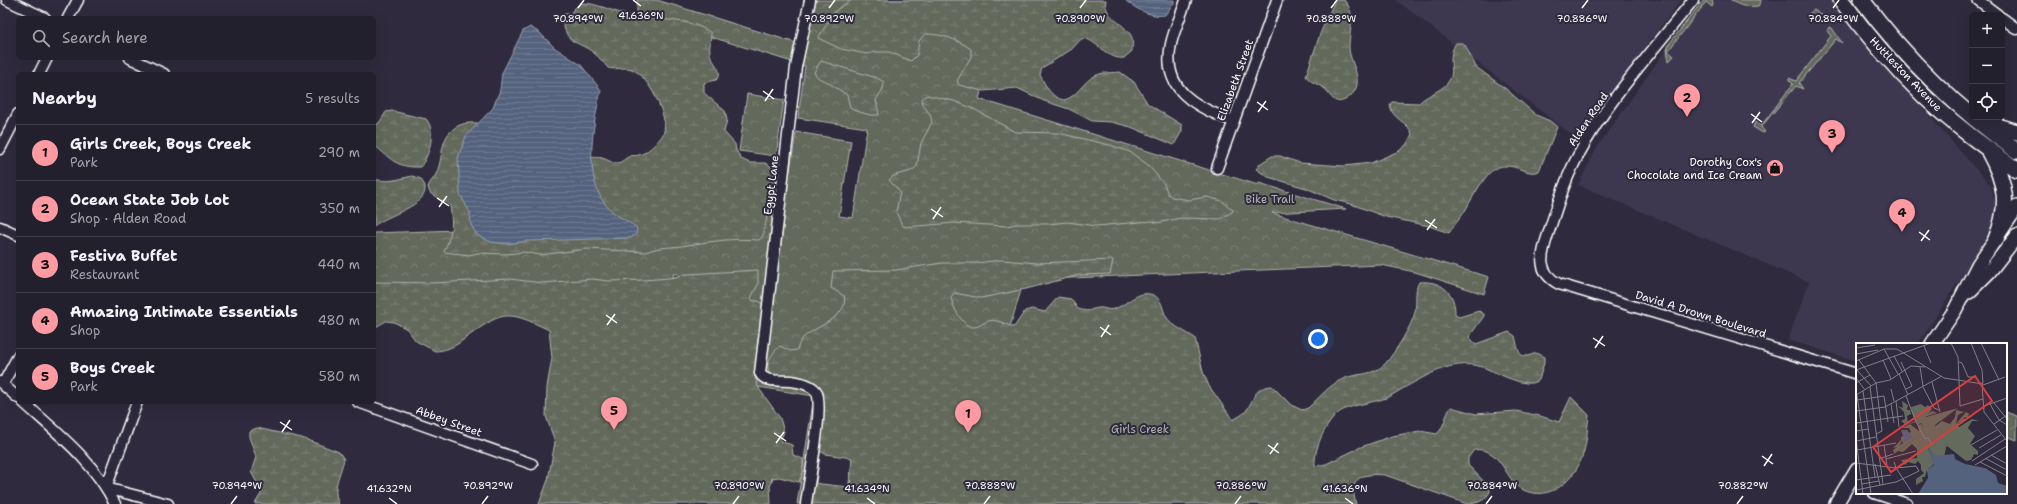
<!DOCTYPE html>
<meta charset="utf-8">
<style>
body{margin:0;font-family:"Shantell Sans",sans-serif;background:#2f2d3a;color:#f1f3f6}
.controls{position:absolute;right:12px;top:12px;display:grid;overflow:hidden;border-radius:6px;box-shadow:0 4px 16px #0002}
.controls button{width:36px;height:36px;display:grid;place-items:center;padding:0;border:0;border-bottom:1px solid #403e4a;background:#23202e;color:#f1f3f6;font:20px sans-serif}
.you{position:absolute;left:1318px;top:339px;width:14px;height:14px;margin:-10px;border:3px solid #fff;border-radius:50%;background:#1a73e8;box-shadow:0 0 0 6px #1a73e833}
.badge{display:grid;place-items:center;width:26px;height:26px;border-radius:50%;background:#ff9aa2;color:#111;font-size:13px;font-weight:700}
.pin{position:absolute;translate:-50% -33px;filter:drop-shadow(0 1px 2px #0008)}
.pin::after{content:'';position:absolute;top:21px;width:14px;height:12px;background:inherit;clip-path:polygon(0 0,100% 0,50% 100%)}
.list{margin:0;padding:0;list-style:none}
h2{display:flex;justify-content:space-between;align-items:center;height:52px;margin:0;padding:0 16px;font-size:17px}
h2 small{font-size:13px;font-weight:400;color:#a3a3aa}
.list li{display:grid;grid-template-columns:26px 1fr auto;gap:12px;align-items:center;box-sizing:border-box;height:56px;padding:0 16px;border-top:1px solid #403e4a}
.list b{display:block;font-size:15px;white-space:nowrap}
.list p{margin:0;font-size:13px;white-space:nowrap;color:#a3a3aa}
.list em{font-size:13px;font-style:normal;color:#a3a3aa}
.icon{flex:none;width:22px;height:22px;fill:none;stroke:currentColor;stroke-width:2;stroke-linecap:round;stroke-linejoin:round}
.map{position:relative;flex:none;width:2017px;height:504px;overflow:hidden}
.search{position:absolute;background:#23202e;box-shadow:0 4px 16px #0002;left:16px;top:16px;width:360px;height:44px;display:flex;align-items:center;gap:10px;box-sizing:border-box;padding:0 14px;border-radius:6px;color:#a3a3aa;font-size:15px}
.panel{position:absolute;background:#23202e;box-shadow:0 4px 16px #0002;left:16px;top:72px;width:360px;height:332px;border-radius:6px}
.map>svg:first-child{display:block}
.built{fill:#3e394f}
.green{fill:#646a5c;stroke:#b2b4ae}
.forest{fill:url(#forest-crowns);stroke:#b2b4ae}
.wetland{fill:url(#wetland-marsh);stroke:#b2b4ae}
.water{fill:url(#water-rules);stroke:#99a1b2}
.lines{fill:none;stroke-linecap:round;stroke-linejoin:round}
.minor-casing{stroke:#fff;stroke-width:13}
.major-casing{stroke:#fff;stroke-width:16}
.highway-casing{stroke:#fff;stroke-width:18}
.minor{stroke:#2f2a3d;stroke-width:10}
.major{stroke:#2f2a3d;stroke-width:13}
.highway{stroke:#2f2a3d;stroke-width:15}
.ticks{fill:none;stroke:#fff;stroke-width:1.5}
.labels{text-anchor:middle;stroke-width:4;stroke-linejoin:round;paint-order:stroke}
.street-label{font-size:11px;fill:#fff;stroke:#2f2a3d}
.poi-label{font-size:11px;fill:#fff;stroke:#2f2a3d;text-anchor:end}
.park-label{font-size:11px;fill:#b2b4ae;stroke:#2f2a3d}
.inset-road{fill:none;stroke:#827f8b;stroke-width:1}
.view{fill:#da3e3e;fill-opacity:0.15;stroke:#da3e3e;stroke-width:2}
.inset-edge{fill:none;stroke:#fff;stroke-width:2}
.ticks-label{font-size:10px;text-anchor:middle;fill:#fff;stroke:#2f2a3d;stroke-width:4;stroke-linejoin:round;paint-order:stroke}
</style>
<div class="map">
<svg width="2017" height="504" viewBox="0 0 2017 504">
<defs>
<pattern id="forest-crowns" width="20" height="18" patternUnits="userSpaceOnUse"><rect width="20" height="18" fill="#646a5c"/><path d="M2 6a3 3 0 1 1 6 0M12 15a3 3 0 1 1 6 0" fill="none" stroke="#7b8074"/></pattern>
<pattern id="wetland-marsh" width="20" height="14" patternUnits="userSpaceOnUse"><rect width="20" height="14" fill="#646a5c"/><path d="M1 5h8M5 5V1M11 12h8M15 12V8" fill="none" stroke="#7b8074"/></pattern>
<pattern id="water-rules" width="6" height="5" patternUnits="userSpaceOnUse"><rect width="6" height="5" fill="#55627e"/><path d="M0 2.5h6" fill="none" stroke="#6e7a91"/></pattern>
</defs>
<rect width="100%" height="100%" fill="#2f2a3d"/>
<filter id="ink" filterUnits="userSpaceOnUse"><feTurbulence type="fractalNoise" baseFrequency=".025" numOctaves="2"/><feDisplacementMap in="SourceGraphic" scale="8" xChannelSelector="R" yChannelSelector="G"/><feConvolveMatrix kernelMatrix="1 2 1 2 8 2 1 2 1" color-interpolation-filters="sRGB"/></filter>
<g filter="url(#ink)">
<path class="built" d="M1396,0h285l-105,138z
M1704,0h128l37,48 122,138 5,21 -4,23 -74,114h-61v17l-69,-21 21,-58 -231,-97 20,-39 72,-102z"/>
<path class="green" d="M1705,0h7l1,5 -1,2 -6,-5 -38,49 6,5 -5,5 -2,-11 2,-6 31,-40z
M1731,0h30v1l-3,5c-12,1 -17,1 -27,-6z
M1814,10l8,5 -1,7 -7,-4 -2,2 -6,-4z
M1829,27l3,1 10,15 -6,-4 -37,44 4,6 -7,-3 -35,41 4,5 -2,1 -10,-6 2,-5 6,4 32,-42 -4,-4v-2l7,3 35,-45 -4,-5z"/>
<path class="forest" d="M637,0h20l149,46 10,-46h190l-27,99 279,86 1,-2 87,26 -74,4 217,64 -5,17 -69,-22 -34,-7 -357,15 -17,57 -161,167 9,-64 -27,-42 -15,106h-16l17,-108 -56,-9 22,41 -8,53 -27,-4 -21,27 -46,-230h-5l1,5 -300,14v-60l167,-6 227,-22 6,-36 16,2 6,-39 55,9 -12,75 14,2 14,-90 -69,-10 7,-52 -168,-52z
M747,94l37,6 -8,56 -37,-5z
M2006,412l11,4v24l-11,-4z"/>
<path class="wetland" d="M852,0h254c-3,19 21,23 26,38 1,4 0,10 0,13l-8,7c-17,3 -31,-23 -43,-19l-9,10 -30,19 -2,7c6,11 11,23 24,25 14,-3 19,-20 33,-25 6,-3 16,-2 23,-3l14,10 14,22 34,21v6l-8,14 -43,-18 -20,-5 -19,-1 -23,-12 -25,-8 -27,-13 -34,3 -24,-6 -2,-4 14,-24v-8c-15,-10 -28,-15 -46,-15l-6,7 -2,14 -6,6 -22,-9h-13l-9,2 -26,-5 -23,-11 18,-28z
M1335,0h9c13,13 5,31 5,47 0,17 21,38 -4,53 -10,5 -14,-3 -19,-10 -6,-6 -16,-7 -20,-14l14,-42z
M580,3c15,-1 36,10 51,13 25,5 58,1 80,17 0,7 -2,13 -1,20 1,9 16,19 6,27l-12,3v10l21,18 2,9 -3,12 11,12 1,6 5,9 9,4h15l7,4 3,4c1,16 -3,31 -8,46 -3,9 -1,18 -8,23 -28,-2 -44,1 -71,5 -14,3 -29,1 -42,7l-59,-3 -47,6 -16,-3 -17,2 -29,-1 -9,2 -25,-3c8,-20 9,-24 6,-46l-20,-13 -2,-6c2,-6 7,-9 9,-15 7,-17 2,-38 23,-47 27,-12 89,28 118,33 8,1 17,-2 24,0 5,1 9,5 14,5 6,0 9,-5 14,-7 2,-1 6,0 9,-1 8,-2 18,-12 23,-19 10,-14 -12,-55 -25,-64 -11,-8 -19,-1 -29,-4 -4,-5 -9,-11 -14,-15 -18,-14 -27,-6 -32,-35l2,-4h5z
M1456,43h6l3,2 11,22 30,22 30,26 14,6 7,6 -18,44c-11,5 -21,-6 -35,-5 -6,0 -15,6 -18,11 -8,10 -15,23 -21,34 -5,8 -12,15 -16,22l-20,-7 -43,-9 -35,-13 -17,-4 -28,-12 -38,-11 -12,-8 5,-6 11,-7h8l20,7 44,3 27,-3 28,-12 7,-6 6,-11c-4,-13 -21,-15 -22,-29l2,-3 27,1c10,-10 25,-12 31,-24 5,-10 -4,-20 6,-36z
M821,61l56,17 7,4 -1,7 -7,11 3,15h-9l-17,-5 -3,-3 -3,-12 -21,-14c-5,-1 -10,-4 -12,-9z
M927,95l27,6 20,8 41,23 43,1 52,12 20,7 18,13 16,19 4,10 4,3 17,3 18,-3 15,4 11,9 -1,2 -12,7 -39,-1 -24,5 -5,-2 -56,5 -29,-4 -17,2h-34l-10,2 -52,-3 -49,4 -3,-2 -6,-13 4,-20 -11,-12c8,-9 21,-5 28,-14l4,-23 11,-21 -2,-8 -7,-9 -1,-6z
M392,111l34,8c11,12 3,38 -6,48 -24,1 -30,-9 -46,-22v-19l5,-3 7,-11z
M412,176l9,3c1,3 4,5 4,8 3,19 -39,28 -51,39v-47c14,4 25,0 38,-3z
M1002,260l35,3 76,-3 -3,14 -31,1 -53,14 -45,9 -27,-5 -3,4c1,9 12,31 23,30 8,0 11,-9 23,-6 6,1 11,5 17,6l11,-16 7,-2 13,3 13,-15 13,2 7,10c14,4 10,0 21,-1 5,-1 9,3 15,1 13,-4 24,-20 39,-14 10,4 9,15 14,23 7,9 19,14 28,20l8,34 6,14 24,34c4,-3 10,-5 13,-9 9,-13 8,-24 26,-25l19,19 11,5 6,-2c10,-9 22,-24 35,-29 16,-7 29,-2 43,-16 9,-11 26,-37 29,-51 2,-10 -1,-22 4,-30 23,-2 37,11 36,33l4,2 20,-6 5,3v2l-15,21 7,7 33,-12 6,4c4,16 3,25 21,17l8,4v6l-5,17c-14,12 -50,-14 -66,-15 -26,-3 -49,12 -71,24 -5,3 -11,7 -16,9 -13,5 -40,7 -49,16 -13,13 -23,34 -22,52l11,-2 35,-17 31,-11 28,-5 17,3c8,-8 8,-19 14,-27l25,7 40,-3 24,5 19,6 12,-25 18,18c-2,15 -2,31 -8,45 -10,25 -37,44 -63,27 -14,-13 -20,-41 -44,-37l-6,8v7l21,22 1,4c-3,9 -13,13 -23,13l-82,-29c-23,-2 -37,2 -29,29h-549l5,-21 36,4 2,-1 2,-28 -27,-4 -8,-5v-63c-4,-2 -7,-6 -11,-7 -9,-3 -19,0 -28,-2 -19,-6 -7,-23 2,-31l10,5 7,-1c1,-3 3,-9 5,-11 10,-12 48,-21 42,-43l-13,-8 2,-17 63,-1 46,-7h34z
M758,270v15l-7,13 2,3h6l3,3v20l-8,49 4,14 22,31 4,14 -4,9 12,4 1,10 10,4v13l-4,10 -20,-5 -7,1 -2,8 1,18h-232l9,-24 7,-38 -9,-26 1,-29 5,-29 -3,-28c-45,-22 -47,-18 -86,10 -7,6 -18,11 -28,11l-19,-10 -9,-12 -13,-7 -8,-1 -12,7v-46l59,1 77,-4 32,4 50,-4 17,2 35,-1 25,-2 19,-4z
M257,428l45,10 37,14 5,7c-3,15 -13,29 -5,45h-84l7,-12 -11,-20 5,-15 -7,-20v-6z"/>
<path class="water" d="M1125,0h49v3l-9,12c-13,3 -31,-7 -40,-15z
M530,27l10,6 15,15 26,17 20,25c-8,35 -21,97 13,123 7,5 16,9 23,15l-1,6 -5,4 -104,3 -20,3 -16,-2 -14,-7 -6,-10 -1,-12 -10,-19 -2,-36 8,-22 27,-28 7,-18 2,-17 21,-42z"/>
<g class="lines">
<defs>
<path id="minor" d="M7,0l38,18
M1186,0c-4,14 -12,29 -15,44 -10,47 26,63 62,77
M1693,0c-39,50 -85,99 -114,154 -13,23 -20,47 -28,71 -7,23 -19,45 8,59l298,90
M1978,0l20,15
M68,18l10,-18
M2002,18l15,11
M130,58l34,16
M39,74l8,-16
M0,149l18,-35
M1217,168l60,-168
M0,227l18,8
M0,382l18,16
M3,384l15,-28
M23,402c33,30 72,60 92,102
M137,402l-31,86 62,16
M358,402l174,62
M1874,493l33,11
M806,504c2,-19 19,-100 10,-113 -6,-7 -17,-9 -25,-10 -11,-1 -26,2 -31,-8l36,-306 14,-67"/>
<path id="major" d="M1969,292l20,-20 28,-36
M1932,344l23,-34 23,-45 39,-58
M1836,504l21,-35"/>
<path id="highway" d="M1841,0c25,34 53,67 83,96 29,28 61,51 93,74
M1862,0c44,59 95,109 155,151
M1985,118l15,9 17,5
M1989,152c17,31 21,53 7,87"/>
</defs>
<use href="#minor" class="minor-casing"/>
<use href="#major" class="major-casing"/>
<use href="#highway" class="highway-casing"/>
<use href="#minor" class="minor"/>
<use href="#major" class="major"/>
<use href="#highway" class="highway"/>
</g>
</g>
<path class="ticks" d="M633,0l8,6M578,8l6,-8M829,8l6,-8M1080,8l6,-8M1331,8l6,-8M1582,8l6,-8M1833,8l6,-8M763,91l11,8M765,101l8,-12M1257,102l11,8M1258,112l8,-11M1751,114l11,8M1752,123l8,-11M437,198l12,8M439,207l8,-11M931,209l12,8M933,219l8,-12M1425,220l12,8M1427,230l8,-11M1919,232l11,8M1921,241l8,-11M606,315l11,8M607,325l8,-11M1100,327l11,8M1101,337l8,-12M1593,338l12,8M1595,348l8,-12M280,422l12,8M282,432l8,-12M774,433l12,8M776,443l8,-11M1268,445l11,8M1270,454l8,-11M1762,456l11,8M1764,466l8,-12M389,498l8,6M867,498l8,6M1345,498l8,6M231,504l6,-8M482,504l6,-8M733,504l6,-8M984,504l6,-8M1235,504l6,-8M1486,504l6,-8M1737,504l6,-8"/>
<defs>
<symbol id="shop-disc" viewBox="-11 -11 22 22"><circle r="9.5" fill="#ff9aa2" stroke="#2f2a3d"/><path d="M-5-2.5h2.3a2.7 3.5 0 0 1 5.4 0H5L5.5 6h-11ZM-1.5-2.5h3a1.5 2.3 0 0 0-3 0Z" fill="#111"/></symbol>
</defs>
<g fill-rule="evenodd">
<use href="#shop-disc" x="1765" y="158" width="20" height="20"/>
</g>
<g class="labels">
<g class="street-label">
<text transform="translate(1906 74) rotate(46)" y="4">Huttleston Avenue</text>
<text transform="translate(1235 80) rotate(-70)" y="4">Elizabeth Street</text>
<text transform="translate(1588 119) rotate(-56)" y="4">Alden Road</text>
<text transform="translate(771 185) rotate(-83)" y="4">Egypt Lane</text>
<text transform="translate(1701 314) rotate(17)" y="4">David A Drown Boulevard</text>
<text transform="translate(449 421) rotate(20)" y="4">Abbey Street</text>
</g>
<g class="poi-label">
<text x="1762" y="166">Dorothy Cox's<tspan x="1762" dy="13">Chocolate and Ice Cream</tspan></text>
</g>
<g class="park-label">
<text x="1270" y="203">Bike Trail</text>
<text x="1140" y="433">Girls Creek</text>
</g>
</g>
<g transform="translate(1856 343)">
<rect width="151" height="151" fill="#2f2a3d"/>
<path d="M102,65l-23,17 1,3h3l3,14 5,1 -3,15 -11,-3 1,-4h-3l-11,-16 -26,19 -1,-4 26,-18 -1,-7 3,-1 3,4 -3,-5 -3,2 -2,-3 -10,3 9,-4 -3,-9 11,-2 3,7z" fill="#646a5c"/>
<path d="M46,58l6,4 -1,5h3l1,4 -4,2 1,7 -3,1 -4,-3 4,-2 -1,-7 -6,-6 5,2zM65,61l4,3 3,-2 4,4 -4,5 4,-3 5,2 -13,4 -2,-2 -6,5 3,-7 -7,-1 -1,-5zM100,67l8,2 -6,3 -2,9 10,-12 3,2 -1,3 -5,1 2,2 -7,3 1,4 13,-8 7,2h-7l-4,7 7,8 -5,8 8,7v4l-4,-1 -3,6 -5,1 -19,-15 -7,6 4,1v4l-9,-1 -7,-8 6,16 -6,5v8l-1,-7 -2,7h-3l1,4 -7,4v-6l8,-6 -3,-3v-5l-3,-4 -3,3 -7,-2 -3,3 -4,-5 16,-2v-9l-5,-5 -9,8 -5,-1 23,-17 11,10 1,-3 -7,-3 -1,-7 13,-10 -6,8 10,-8 8,3 5,-7zM87,71l-16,12 -3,-1 -1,-6zM54,81l10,8 -16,12 -2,-3 -3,6 -6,1 7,-7 -3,-2 4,2v-4l10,-5 -2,-4h-7z" fill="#646a5c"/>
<path d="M45,87h6l6,7 -8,5zM72,105l7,8 19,-2 1,5 10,5 20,4 11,7 2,8 9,3v8h-89l10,-16v-9l6,-4z" fill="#55627e"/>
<path class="inset-road" d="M95,0l7,14 1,23M115,0l11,27 1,13 -4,1M125,0l18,37M68,3l7,17M0,5l19,-3M28,6l14,25M0,11l22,-4M38,13l8,15M3,17l17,23 6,48 -6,3M27,17l8,19M0,18l28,-12h13l47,29 39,6M45,19l11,24 -6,3M103,19l3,1 6,14h8M64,24l3,19M0,27l75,-27M1,27l14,16M43,31l9,21M0,35l9,12M103,37l1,26 23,-7M76,39l8,30M0,40l14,-8M126,41l2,28 23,29M127,42l22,-8M14,44l13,97M67,44l11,21 5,2M35,46l3,12M7,48l12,86M0,52l20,-12 14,-3 21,-14 14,1M1,52l14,99M50,53l10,26 9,17 3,-1 4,7M1,57l27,-4 4,26M40,58l3,26M138,60l13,16M35,61l3,19M134,61l9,16 8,5M128,63l23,-8M0,68l29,-4 57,-31M0,80l47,-7M138,81l13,-9M0,88l12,-2M0,96l7,55M0,98l20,-4M28,102l3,21M115,102l26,-15M123,105l22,-13M1,107l39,-7M135,112l16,9M129,115l22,12M23,116l14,-5M30,116l30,-8M116,118l33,-22M124,119l27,14M0,120l40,5 17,26M19,121l5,21M119,122l32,-19M0,137l35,-5M6,141l17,-3M0,147l40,-8 23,-11 -3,-5 -20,2 -2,-6"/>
<path class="view" d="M119,33l17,25 -101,71 -18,-25z"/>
<rect width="151" height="151" class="inset-edge"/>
</g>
<g class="ticks-label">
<text x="641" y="19">41.636°N</text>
<text x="578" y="22">70.894°W</text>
<text x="829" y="22">70.892°W</text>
<text x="1080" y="22">70.890°W</text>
<text x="1331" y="22">70.888°W</text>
<text x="1582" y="22">70.886°W</text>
<text x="1833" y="22">70.884°W</text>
<text x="237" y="489">70.894°W</text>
<text x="488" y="489">70.892°W</text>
<text x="739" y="489">70.890°W</text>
<text x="990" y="489">70.888°W</text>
<text x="1241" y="489">70.886°W</text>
<text x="1492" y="489">70.884°W</text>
<text x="1743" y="489">70.882°W</text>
<text x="389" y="492">41.632°N</text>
<text x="867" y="492">41.634°N</text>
<text x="1345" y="492">41.636°N</text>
</g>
</svg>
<div class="controls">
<button>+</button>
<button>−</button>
<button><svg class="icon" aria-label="locate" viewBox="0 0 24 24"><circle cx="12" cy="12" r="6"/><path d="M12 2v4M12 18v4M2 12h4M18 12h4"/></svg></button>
</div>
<div class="you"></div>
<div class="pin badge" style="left:968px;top:433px">1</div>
<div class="pin badge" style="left:1687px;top:117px">2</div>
<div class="pin badge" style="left:1832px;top:153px">3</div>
<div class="pin badge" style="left:1902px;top:232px">4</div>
<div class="pin badge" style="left:614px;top:430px">5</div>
<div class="search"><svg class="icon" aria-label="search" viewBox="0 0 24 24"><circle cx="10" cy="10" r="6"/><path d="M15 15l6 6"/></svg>Search here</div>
<section class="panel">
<h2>Nearby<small>5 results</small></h2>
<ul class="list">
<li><span class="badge">1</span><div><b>Girls Creek, Boys Creek</b><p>Park</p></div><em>290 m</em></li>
<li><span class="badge">2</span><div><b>Ocean State Job Lot</b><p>Shop · Alden Road</p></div><em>350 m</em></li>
<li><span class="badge">3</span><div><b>Festiva Buffet</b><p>Restaurant</p></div><em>440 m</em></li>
<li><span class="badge">4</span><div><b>Amazing Intimate Essentials</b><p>Shop</p></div><em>480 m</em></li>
<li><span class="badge">5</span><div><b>Boys Creek</b><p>Park</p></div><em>580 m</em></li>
</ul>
</section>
</div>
